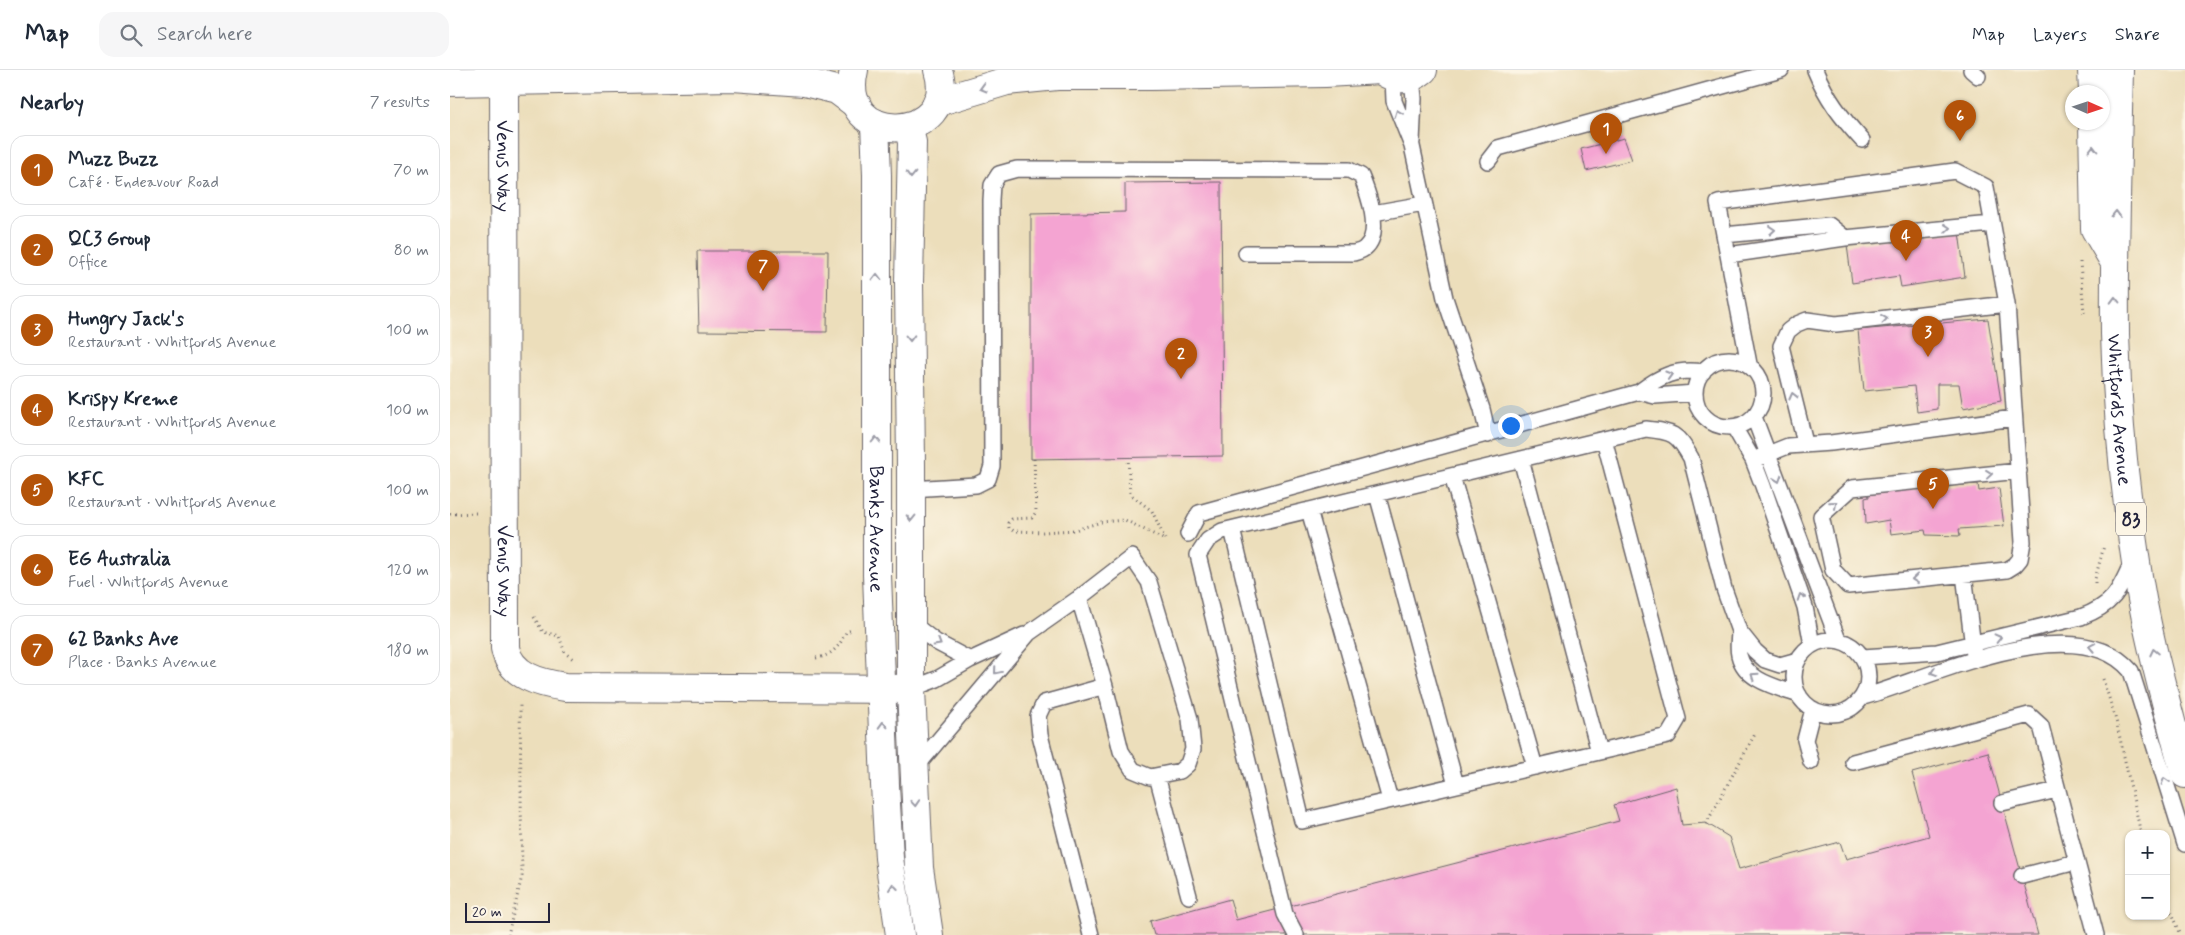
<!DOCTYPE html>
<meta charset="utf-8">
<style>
body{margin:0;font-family:Mynerve,sans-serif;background:#f6f6f7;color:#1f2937}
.controls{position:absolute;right:15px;bottom:15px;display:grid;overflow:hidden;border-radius:10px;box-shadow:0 1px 4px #0004}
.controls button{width:45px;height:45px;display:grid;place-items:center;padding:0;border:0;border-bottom:1px solid #e0e1e3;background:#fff;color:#1f2937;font:25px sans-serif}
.compass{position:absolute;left:1615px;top:15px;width:45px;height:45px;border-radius:50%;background:#fff;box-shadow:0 1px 4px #0004;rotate:93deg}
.scale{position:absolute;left:15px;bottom:12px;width:85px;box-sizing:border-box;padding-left:5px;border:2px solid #22223b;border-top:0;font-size:14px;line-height:18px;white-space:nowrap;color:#22223b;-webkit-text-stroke:4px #fcf5e5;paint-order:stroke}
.you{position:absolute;left:1060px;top:355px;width:18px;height:18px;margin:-12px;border:4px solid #fff;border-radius:50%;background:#1a73e8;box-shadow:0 0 0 8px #1a73e833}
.badge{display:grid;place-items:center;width:32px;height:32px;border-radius:50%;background:#b45309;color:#fff;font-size:16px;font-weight:700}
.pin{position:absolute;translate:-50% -41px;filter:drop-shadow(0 1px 2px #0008)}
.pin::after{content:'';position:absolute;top:26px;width:18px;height:15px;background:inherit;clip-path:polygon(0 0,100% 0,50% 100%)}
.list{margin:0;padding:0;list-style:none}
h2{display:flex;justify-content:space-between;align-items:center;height:65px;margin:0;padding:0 20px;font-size:21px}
h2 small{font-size:16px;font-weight:400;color:#747a83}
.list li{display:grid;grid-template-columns:32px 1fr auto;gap:15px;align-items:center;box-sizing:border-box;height:70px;margin:0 10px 10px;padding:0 10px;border:1px solid #e0e1e3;border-radius:15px}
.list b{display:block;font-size:19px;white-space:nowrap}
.list p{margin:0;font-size:16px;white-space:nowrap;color:#747a83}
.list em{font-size:16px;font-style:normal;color:#747a83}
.icon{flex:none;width:28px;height:28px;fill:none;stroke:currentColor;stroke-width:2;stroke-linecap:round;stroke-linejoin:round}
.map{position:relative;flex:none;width:1735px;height:865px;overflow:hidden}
header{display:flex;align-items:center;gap:30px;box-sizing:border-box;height:70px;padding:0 25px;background:#fff;border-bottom:1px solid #e0e1e3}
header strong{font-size:24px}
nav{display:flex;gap:28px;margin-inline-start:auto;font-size:18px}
.search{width:350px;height:45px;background:#f6f6f7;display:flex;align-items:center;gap:12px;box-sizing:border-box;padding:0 18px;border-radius:15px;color:#747a83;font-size:19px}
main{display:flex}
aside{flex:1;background:#fff}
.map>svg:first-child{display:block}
.building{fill:#f4a4d2}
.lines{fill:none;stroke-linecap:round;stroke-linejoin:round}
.service-casing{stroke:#696468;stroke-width:18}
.minor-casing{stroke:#696468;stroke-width:30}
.tertiary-casing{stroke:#696468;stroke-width:30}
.primary-casing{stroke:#696468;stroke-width:30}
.path{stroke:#696468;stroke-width:3;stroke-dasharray:1 4;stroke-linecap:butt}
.service{stroke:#fff;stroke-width:15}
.minor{stroke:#fff;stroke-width:28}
.tertiary{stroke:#fff;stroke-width:28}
.primary{stroke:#fff;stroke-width:28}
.oneway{stroke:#9c9ca7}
.labels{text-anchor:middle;stroke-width:5;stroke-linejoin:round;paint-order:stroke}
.shield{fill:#fcf5e5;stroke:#63616e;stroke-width:1}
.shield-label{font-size:19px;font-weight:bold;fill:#22223b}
.street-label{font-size:20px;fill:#22223b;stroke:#fcf5e5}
</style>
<header>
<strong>Map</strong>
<div class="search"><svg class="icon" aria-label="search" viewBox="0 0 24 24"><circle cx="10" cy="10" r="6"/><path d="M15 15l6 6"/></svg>Search here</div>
<nav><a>Map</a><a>Layers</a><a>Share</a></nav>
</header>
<main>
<aside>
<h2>Nearby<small>7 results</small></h2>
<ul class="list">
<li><span class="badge">1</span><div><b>Muzz Buzz</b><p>Café · Endeavour Road</p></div><em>70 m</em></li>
<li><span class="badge">2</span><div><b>QC3 Group</b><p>Office</p></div><em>80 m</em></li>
<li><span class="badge">3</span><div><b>Hungry Jack's</b><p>Restaurant · Whitfords Avenue</p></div><em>100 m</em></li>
<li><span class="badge">4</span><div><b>Krispy Kreme</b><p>Restaurant · Whitfords Avenue</p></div><em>100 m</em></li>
<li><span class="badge">5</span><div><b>KFC</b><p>Restaurant · Whitfords Avenue</p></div><em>100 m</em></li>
<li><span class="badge">6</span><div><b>EG Australia</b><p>Fuel · Whitfords Avenue</p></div><em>120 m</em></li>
<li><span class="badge">7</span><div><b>62 Banks Ave</b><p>Place · Banks Avenue</p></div><em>180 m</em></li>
</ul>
</aside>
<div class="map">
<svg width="1735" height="865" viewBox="0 0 1735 865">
<rect width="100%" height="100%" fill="#fcf5e5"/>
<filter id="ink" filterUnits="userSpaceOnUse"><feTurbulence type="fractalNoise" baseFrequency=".02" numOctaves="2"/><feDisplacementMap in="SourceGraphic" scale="10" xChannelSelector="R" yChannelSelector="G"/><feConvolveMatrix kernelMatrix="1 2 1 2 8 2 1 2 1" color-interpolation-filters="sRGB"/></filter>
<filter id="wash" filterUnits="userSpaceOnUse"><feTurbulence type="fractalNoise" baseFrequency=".0096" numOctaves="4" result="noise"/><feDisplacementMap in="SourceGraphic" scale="20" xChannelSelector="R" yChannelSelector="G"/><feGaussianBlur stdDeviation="1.12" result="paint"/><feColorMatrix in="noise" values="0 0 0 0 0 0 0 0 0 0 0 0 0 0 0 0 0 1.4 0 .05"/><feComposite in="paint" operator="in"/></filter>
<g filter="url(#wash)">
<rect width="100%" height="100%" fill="#ecdebb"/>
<g id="blocks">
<path class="building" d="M1174,68l8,22 -46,11 -5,-22z
M771,112l2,274 -192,3v-245l94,-2v-29z
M1509,162l6,45 -64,10 -2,-11 -47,7 -5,-38z
M247,181h131l-1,81 -128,-1z
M1538,249l13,82 -38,7 -4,-24h-22v25l-20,3 -3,-26 -50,5 -6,-61z
M1417,414l21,6 90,-6 1,7 20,-3 5,38 -45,3 1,7 -34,-1 -1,-5 -34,4 -2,-14 -23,4 -1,-26 4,-1z
M1538,682l50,183h-884l-4,-14 80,-22 6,21 383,-99 -5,-16 62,-18 6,38 24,-2 23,14 10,32 101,-27 6,17 83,-23 -17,-63z"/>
</g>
</g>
<g filter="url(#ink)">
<use href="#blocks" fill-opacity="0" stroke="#696468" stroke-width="1"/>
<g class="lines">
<defs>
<path id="service" d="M1365,0c12,29 26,47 47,70
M1521,0l7,6
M943,7l1,24 18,45 33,152 37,111 6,26
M962,7l2,22 -2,43
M1038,91l10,-13 283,-78
M923,143l51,-9
M1274,165l105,-10 16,13 147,-14
M1278,185l117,-17
M1245 323a34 34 0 1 1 68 0a34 34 0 1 1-68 0Z
M1299,294l-31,-161 237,-32 31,16 21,117 16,238 -3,17 -5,6 -8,5 -159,16 -15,-16 -12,-54 31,-28 167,-17
M1189,322l16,4 40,-3
M1304,347l84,223
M1284,357l19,33 10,26 42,121 7,38
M1355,373l-24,-97 7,-15 9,-7 10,-4 29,4 171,-20
M1071,389l78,293
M1303,390l35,-14 43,-3 183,-25
M1002,406l83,291
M461,419l65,-4 12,-6 4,-13 -1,-266 1,-15 7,-11 18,-5 332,1 12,6c7,17 22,57 4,72 -3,3 -8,4 -11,5h-108
M927,424l79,291
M859,440l81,290
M782,459l70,292 366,-85 10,-17 -74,-280
M738,464l11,-21 440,-121c21,-16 37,-24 64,-20
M1514,504l10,81
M459,551l27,21 34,18
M1289,561c0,7 -2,16 0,24 6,26 38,32 60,40
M1344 607a37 37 0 1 1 74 0a37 37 0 1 1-74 0Z
M1413,587l74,-5 144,-35c32,-12 38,-25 51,-55
M461,619l26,-10 33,-19 54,-25
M1413,627c65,-18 214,-92 268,-26l54,173
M1361,692l-6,-22 8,-31
M1403,692l176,-47 12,11 55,209
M466,697l113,-134 50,-35 53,-41 17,25 41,137 3,30 -5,15 -8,7 -30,6 -17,-7 -12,-19 -16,-65 -26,-88
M707,706l32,120
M1552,733l55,-13
M1572,806l54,-14
M641,865l-51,-200 -2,-19 6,-13 61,-17
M846,865l-11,-21 -87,-359 10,-15 14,-9 424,-102c27,3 31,4 45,29l33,131 15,42 16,20 10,9 15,5 18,-5"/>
<g id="minor">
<path id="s1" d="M54,0l1,578c5,28 35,35 60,39l346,2"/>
</g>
<g id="tertiary">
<path d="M404,0c-19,80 107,73 84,0"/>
<path d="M931,0c14,11 29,11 42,0"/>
<path d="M0,12l283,-5 71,5 33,8 20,15"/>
<path d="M487,32l70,-21 50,-5h95l173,-3 56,-3"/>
<path id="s2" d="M425,53l2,52v400l8,210 4,73 11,77"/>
<path d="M458,57l4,15 -3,140 2,183v224l8,179 10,67"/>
</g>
<g id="primary">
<path d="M1642,0l1,22"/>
<path id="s3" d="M1669,0c-2,88 -5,176 -4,264 2,74 9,150 20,222 10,74 31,146 50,218"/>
<path d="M1643,52l2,107 20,34"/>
</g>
</defs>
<use href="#service" class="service-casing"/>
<use href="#minor" class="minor-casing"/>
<use href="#tertiary" class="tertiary-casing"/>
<use href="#primary" class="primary-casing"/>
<path class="path" d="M1630,192l4,51
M678,387l2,37 22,17 13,28
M584,389l2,53 -4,6 -20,1 -4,4 1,5 5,3 29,1 32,-2 26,-8 24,-2 40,20
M0,444l27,-1
M1645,513v-4l9,-33
M84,547l9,15 16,4 6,17 8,6
M366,588c16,-2 24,-12 30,-26l6,-2
M1653,609l13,41 25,114
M1256,754l49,-90
M1716,828l15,37
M58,865l14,-59 -2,-172"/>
<use href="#service" class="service"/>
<use href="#minor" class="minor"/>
<use href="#tertiary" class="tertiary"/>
<use href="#primary" class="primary"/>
</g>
<defs><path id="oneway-chevron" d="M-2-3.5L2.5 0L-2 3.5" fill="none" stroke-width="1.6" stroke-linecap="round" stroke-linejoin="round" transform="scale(1.25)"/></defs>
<g class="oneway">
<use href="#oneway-chevron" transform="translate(533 18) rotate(164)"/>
<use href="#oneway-chevron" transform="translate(948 43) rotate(-111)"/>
<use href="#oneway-chevron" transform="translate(1643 79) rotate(-90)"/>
<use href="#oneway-chevron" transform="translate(461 105) rotate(91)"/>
<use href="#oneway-chevron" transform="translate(1666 144) rotate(-89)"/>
<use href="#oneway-chevron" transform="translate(1497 158) rotate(-5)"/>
<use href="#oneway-chevron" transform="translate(1322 160) rotate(-5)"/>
<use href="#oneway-chevron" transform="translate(427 207) rotate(-90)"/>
<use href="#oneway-chevron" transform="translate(1665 230) rotate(-91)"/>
<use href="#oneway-chevron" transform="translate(1434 249) rotate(-7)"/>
<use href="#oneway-chevron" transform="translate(460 268) rotate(89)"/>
<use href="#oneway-chevron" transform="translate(1219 305) rotate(-17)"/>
<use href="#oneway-chevron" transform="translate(1343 326) rotate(-104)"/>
<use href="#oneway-chevron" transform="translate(426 370) rotate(-90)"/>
<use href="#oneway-chevron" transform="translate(1539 404) rotate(-6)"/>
<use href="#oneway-chevron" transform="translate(1328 409) rotate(71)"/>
<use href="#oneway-chevron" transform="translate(1384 434) rotate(-41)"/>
<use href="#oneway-chevron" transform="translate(461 448) rotate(91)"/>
<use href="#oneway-chevron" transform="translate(1465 509) rotate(174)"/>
<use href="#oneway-chevron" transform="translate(1351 527) rotate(-109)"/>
<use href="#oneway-chevron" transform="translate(1548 568) rotate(-14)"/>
<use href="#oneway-chevron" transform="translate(488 573) rotate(31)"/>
<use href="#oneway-chevron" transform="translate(1642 577) rotate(-169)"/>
<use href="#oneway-chevron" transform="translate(1704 582) rotate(-103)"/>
<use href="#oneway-chevron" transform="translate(547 601) rotate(130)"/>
<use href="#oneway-chevron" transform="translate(1484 602) rotate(162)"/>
<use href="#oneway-chevron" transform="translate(1304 606) rotate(-145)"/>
<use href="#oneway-chevron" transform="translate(433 655) rotate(-92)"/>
<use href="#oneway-chevron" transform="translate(1715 711) rotate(-108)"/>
<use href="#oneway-chevron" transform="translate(465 733) rotate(86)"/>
<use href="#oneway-chevron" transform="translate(443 817) rotate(-97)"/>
</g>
</g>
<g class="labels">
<rect class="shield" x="1666" y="432.5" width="30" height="33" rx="4"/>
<g class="shield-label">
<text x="1681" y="456">83</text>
</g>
<g class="street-label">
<text dy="7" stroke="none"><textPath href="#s1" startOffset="96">Venus Way</textPath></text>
<text dy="7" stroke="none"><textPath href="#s3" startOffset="340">Whitfords Avenue</textPath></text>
<text dy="7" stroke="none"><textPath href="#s2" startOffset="406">Banks Avenue</textPath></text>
<text dy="7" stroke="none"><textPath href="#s1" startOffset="501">Venus Way</textPath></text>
</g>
</g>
</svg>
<div class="controls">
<button>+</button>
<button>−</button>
</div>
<svg class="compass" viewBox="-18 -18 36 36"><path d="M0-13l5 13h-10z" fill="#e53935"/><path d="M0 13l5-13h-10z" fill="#747a83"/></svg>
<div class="scale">20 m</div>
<div class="you"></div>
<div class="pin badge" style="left:1156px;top:84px">1</div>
<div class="pin badge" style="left:731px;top:309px">2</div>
<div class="pin badge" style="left:1478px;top:287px">3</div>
<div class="pin badge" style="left:1456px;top:191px">4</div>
<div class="pin badge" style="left:1483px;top:439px">5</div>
<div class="pin badge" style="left:1510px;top:71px">6</div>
<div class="pin badge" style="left:313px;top:221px">7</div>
</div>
</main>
